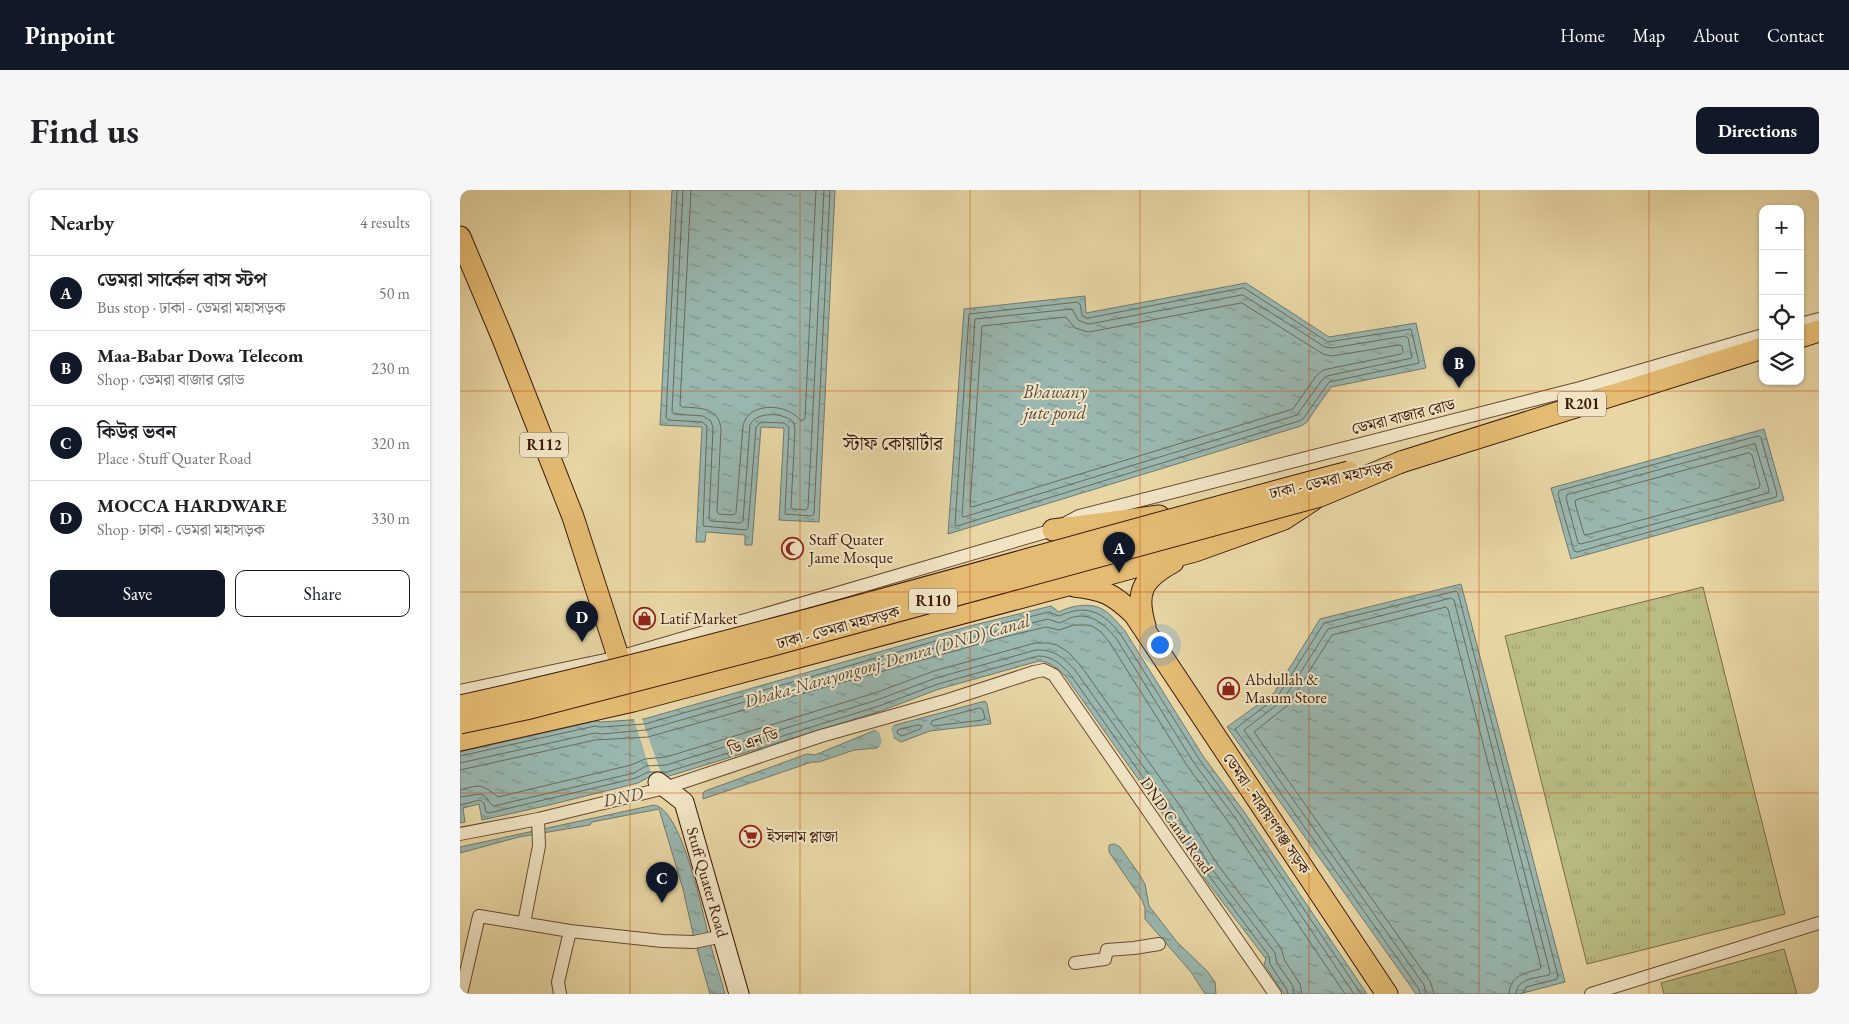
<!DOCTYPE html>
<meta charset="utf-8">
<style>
body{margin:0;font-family:"EB Garamond","Noto Serif Bengali",serif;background:#f6f6f6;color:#202124}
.controls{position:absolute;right:15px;top:15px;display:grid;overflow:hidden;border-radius:10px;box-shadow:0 1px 4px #0004}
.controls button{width:45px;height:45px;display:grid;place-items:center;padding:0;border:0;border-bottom:1px solid #e0e0e0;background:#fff;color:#202124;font:25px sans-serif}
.you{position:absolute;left:699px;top:454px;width:18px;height:18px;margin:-12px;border:4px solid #fff;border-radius:50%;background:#1a73e8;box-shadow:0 0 0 8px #1a73e833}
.badge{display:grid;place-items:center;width:32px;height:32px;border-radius:50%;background:#111827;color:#fff;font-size:16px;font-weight:700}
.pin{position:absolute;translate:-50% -41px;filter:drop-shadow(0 1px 2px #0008)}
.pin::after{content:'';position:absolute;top:26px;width:18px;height:15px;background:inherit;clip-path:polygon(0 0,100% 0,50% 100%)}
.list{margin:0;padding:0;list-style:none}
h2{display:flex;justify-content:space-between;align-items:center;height:65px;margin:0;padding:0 20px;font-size:21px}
h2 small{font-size:16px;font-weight:400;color:#757577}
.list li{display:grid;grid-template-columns:32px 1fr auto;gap:15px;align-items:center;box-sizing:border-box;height:75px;padding:0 20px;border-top:1px solid #e0e0e0}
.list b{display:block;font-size:19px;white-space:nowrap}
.list p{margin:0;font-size:16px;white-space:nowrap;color:#757577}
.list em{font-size:16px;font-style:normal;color:#757577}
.actions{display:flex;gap:10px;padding:15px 20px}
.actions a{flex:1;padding:11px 0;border:1px solid #111827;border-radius:10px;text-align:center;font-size:18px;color:#111827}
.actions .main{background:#111827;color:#fff}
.icon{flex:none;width:28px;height:28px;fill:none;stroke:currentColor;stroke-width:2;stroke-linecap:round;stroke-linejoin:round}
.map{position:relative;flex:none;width:1359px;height:804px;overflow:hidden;border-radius:10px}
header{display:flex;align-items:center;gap:30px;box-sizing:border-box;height:70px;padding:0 25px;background:#111827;color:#fff}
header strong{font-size:24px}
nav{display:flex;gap:28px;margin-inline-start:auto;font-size:18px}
.intro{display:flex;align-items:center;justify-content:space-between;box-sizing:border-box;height:120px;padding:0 30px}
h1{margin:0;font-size:35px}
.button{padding:12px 22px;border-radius:10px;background:#111827;color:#fff;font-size:18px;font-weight:700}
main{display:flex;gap:30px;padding:0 30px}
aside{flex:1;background:#fff;border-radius:10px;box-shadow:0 1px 4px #0004}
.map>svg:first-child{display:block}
.park{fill:url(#park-tufts);stroke:#7b6c48}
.water{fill:url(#water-ripples);stroke:#74796d}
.pier{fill:#e8d6a5}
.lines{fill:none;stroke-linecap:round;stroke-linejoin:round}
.shore{stroke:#6b695d;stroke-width:1}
.street-casing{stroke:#684a32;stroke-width:14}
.secondary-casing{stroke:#3d1b0b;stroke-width:21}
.primary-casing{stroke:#3d1b0b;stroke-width:23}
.street{stroke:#f0e4c4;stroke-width:12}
.secondary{stroke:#f0e4c4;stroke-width:19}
.primary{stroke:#e4bb72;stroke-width:21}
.primary-bridge-casing{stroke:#3d1b0b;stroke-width:23;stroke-linecap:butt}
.primary-bridge{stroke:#e4bb72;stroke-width:21}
.grid{fill:none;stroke:#ce500c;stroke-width:1;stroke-opacity:0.55}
.labels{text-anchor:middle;stroke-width:4;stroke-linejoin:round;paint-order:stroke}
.shield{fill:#f0e4c4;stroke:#735742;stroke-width:1}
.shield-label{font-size:15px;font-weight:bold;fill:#3d1b0b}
.street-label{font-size:16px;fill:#3d1b0b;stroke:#f0e4c4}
.poi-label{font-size:16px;fill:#3d1b0b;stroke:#f0e4c4;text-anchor:start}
.water-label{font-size:18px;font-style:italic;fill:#594a3c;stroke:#f0e4c4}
.quarter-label{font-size:19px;fill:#3d1b0b;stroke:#f0e4c4}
</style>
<header>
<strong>Pinpoint</strong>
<nav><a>Home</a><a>Map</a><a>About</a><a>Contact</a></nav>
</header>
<div class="intro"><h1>Find us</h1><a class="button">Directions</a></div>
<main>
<aside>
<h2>Nearby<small>4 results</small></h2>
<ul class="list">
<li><span class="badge">A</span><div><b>ডেমরা সার্কেল বাস স্টপ</b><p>Bus stop · ঢাকা - ডেমরা মহাসড়ক</p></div><em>50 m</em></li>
<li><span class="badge">B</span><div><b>Maa-Babar Dowa Telecom</b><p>Shop · ডেমরা বাজার রোড</p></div><em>230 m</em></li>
<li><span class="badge">C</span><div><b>কিউর ভবন</b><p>Place · Stuff Quater Road</p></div><em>320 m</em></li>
<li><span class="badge">D</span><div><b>MOCCA HARDWARE</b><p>Shop · ঢাকা - ডেমরা মহাসড়ক</p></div><em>330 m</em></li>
</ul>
<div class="actions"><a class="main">Save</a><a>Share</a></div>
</aside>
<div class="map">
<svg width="1359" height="804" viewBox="0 0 1359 804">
<defs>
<pattern id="park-tufts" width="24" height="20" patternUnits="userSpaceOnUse" patternTransform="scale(1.25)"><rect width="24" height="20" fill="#b9bd84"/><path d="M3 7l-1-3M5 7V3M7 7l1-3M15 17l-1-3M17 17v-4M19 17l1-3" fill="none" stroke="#a0a271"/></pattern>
<pattern id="water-ripples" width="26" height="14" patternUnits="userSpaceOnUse" patternTransform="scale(1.25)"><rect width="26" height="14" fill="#99b7af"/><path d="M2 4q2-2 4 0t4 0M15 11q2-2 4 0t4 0" fill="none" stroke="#7e948d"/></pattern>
</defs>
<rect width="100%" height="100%" fill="#e8d6a5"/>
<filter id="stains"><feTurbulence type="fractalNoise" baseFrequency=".004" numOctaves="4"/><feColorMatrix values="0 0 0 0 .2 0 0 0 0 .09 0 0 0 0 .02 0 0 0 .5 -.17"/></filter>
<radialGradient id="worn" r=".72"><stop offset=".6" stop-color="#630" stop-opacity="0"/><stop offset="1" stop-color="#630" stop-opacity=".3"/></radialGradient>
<path class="park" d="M1243,397l82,327 -198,50 -82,-328z
M1324,759l13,45h-133l-3,-11z"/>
<path class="water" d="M212,0h163l-16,332 -40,-2 5,-92 -23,-1 -9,118h-7v-10l-39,-3 -1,10h-9l6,-115 -42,-2z
M786,93l83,54 87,-14 10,45 -95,19 -25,36 -5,3 -353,108 16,-225 121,-13 1,17z
M1304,239l20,71 -213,59 -20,-71z
M1001,394l104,398 -46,12h-103l-189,-267 47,-34 46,-74z
M591,416l8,6c11,-6 31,-10 43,-3 9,5 16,14 23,22l78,125 42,57 122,181h-83l-20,-30 2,-5 -64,-84 -37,-58 -99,-140c-9,-9 -15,-15 -27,-16l-100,28 -58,22 -215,66h-17l-11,6 -93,23 -63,14 -3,-16 -16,4 2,14 -5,1v-71l136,-31 5,1 43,-3 326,-93z
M525,511l2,3 4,20 -61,7 -29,11 -7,-4 -12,5 -5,5 -23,2 -35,12h-7l-109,37v-6l2,-2 102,-37 8,1 58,-24z
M194,615c29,4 50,115 57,141 4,16 10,32 14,48h-15l-16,-56 -11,-49 -24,-80 -67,13 -2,3 -71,12 -59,16v-6z
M654,654l6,3 19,27 6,10 4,22 28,36 30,29 8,11 1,12h-11l-14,-22 -46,-53v-11l-3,-8 -33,-48v-7z"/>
<path class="pier" d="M181,526l22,63h-10l-20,-62z
M436,533l-5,5 3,11 6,4 -6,-2 -16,7 4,-6 -3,-10 -7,-3z"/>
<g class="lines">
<path class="shore" d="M217,0l-11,228 2,2 34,2 5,4 -4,100 43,4 2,-2 8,-101 5,-5 23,1 5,4 -4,87 26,2 3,-2 16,-324
M223,0l-11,222 2,2 29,2 8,5 2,7 -4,91 2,2 29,2 3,-2 7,-96c6,-14 35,-13 44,-2l1,7 -4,77 2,2 13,1 2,-2 16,-318
M231,0l-11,215 2,2c17,1 37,0 39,22l-4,83 2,2 14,1 3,-2 7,-87c5,-25 45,-23 58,-5l4,-2 11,-229
M784,98l84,54 83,-13 8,34 -90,19 -26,37 -4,2 -342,105 -2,-1 14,-211 109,-12 2,2 2,11 5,3z
M783,105l82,52 7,1 73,-12 3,2 4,20 -85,18 -5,4 -25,35 -333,102 -2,-1 13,-197 97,-10 6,11 10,4z
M782,113l81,51 9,2 67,-11 3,1 1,6 -2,2 -78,16 -7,6 -23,33 -321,98 -2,-1 12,-180 84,-9 9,11 13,4z
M1299,246l2,2 16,56 -1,3 -199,55 -3,-1 -16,-57 1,-3z
M1295,254l14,46 -1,3 -187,51 -3,-1 -12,-45 1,-3z
M1289,263l3,2 8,30 -1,3 -173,47 -2,-1 -9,-31 1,-3z
M520,518l3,2 2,8 -2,2 -50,6 -2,-2 1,-3z
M459,535l3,1 -2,3 -18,7 -5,-3 1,-3z
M0,566l135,-30 6,1 44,-3 326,-93 78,-19 10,4c3,-1 7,-3 11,-4 23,-7 38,6 51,23l78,124 42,57 120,178
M0,573l135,-30 7,1 44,-4 327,-93 75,-18 11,4c4,-1 7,-3 11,-5 20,-7 34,6 46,20l78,125 42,56 118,175
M0,580l135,-30 53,-3 356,-100 42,-10 13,3 15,-5h13l5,1 9,6 9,11 78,124 42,57 115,170
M0,600c22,-6 21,-6 38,7l133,-32 14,-6 21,-2 209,-64 59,-22 101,-28h14l8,2 11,7 13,14 99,140 38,59 63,83 4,13 15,23 2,10
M0,607l21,-3c7,2 7,10 13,12l140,-33 12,-7 20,-1 211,-65 59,-22 100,-28c18,-1 28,8 39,20l99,140 38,59 63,84 2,10 16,23 1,8
M0,615l20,-5 4,3 2,9 3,1 147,-35 12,-6h19l212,-66 59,-22 100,-28c15,0 22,8 32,18l99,140 38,59 62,83 1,8 17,26 1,4
M960,804l-1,-5 -184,-260 43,-33 46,-73 132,-32 2,2 100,383 -1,3 -31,8 -3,7
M966,804l-2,-9 -180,-255 39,-30 45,-71 123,-31 3,2 96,372 -1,3c-13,3 -32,3 -33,19
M974,804l-4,-13 -176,-249 34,-27 44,-70 114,-28 2,2 93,357 -1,3c-15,4 -30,6 -31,25"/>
<defs>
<path id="street" d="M1340,134l19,-5
M0,501l159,-34 434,-127 26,-14 501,-128 183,-53
M0,644l78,-15 127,-31 156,-52 127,-36 86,-28 10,-2 10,5 221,319
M64,733l15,-77 -1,-27
M615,773l30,-4 2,-9 27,-2 25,-4
M1,804l18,-78 91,15 92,10 32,1 29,-6
M100,804l-2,-12 12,-51
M1131,804l228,-71"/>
<path id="secondary" d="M198,592l26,20 55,192"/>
<path id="primary" d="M0,47l43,102 70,178 54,167
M1340,147l19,-6
M941,272l362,-114
M593,340l106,-14
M614,396c29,3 39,8 60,28l253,380
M685,436c-10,-34 -3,-47 28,-64
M0,550l173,-39 562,-150 89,-32 29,-19"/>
</defs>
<use href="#street" class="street-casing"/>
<use href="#secondary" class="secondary-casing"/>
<use href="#primary" class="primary-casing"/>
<use href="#street" class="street"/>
<use href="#secondary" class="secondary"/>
<use href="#primary" class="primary"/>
<defs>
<path id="primary-bridge" d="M0,516c299,-66 593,-157 889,-234
M0,533l66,-14 243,-63 551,-150 81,-34"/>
</defs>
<use href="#primary-bridge" class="primary-bridge-casing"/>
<use href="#primary-bridge" class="primary-bridge"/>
</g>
<path class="grid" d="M170,0v804M340,0v804M510,0v804M680,0v804M849,0v804M1019,0v804M1189,0v804M0,201h1359M0,402h1359M0,603h1359"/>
<defs>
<symbol id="mosque-ring" viewBox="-11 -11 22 22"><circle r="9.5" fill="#f0e4c4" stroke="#8f2418" stroke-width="1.5"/><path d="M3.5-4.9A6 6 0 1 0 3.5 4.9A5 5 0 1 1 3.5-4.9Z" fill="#8f2418"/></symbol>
<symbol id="shop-ring" viewBox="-11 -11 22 22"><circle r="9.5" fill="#f0e4c4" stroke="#8f2418" stroke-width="1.5"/><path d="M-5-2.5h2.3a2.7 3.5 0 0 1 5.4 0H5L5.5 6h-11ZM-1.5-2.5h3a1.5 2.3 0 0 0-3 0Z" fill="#8f2418"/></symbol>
<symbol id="supermarket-ring" viewBox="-11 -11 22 22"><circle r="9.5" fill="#f0e4c4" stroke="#8f2418" stroke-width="1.5"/><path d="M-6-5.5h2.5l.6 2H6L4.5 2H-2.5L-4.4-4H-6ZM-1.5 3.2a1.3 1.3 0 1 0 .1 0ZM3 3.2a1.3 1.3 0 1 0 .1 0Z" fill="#8f2418"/></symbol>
</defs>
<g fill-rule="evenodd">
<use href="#mosque-ring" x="320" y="346" width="25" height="25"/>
<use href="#shop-ring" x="172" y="416" width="25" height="25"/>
<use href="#shop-ring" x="756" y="486" width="25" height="25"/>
<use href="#supermarket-ring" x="278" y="634" width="25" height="25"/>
</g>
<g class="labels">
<g class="shield">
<rect x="1098" y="201.5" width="48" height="25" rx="4"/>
<rect x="60" y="242.5" width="48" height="25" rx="4"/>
<rect x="449" y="398.5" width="48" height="25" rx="4"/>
</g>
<g class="shield-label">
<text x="1122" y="219">R201</text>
<text x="84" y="260">R112</text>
<text x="473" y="416">R110</text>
</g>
<g class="street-label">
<text transform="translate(943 226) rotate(-14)" y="6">ডেমরা বাজার রোড</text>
<text transform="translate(871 289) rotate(-13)" y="6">ঢাকা - ডেমরা মহাসড়ক</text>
<text transform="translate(378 437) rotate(-15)" y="6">ঢাকা - ডেমরা মহাসড়ক</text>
<text transform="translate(293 551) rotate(-19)" y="6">ডি এন ডি</text>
<text transform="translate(807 623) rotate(56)" y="6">ডেমরা - নারায়ণগঞ্জ সড়ক</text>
<text transform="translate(717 635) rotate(55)" y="6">DND Canal Road</text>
<text transform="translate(248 692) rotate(74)" y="6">Stuff Quater Road</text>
</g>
<g class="poi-label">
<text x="349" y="355">Staff Quater<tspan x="349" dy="18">Jame Mosque</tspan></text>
<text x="200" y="434">Latif Market</text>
<text x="785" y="495">Abdullah &amp;<tspan x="785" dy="18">Masum Store</tspan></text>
<text x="307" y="652">ইসলাম প্লাজা</text>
</g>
<g class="water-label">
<text x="595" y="208">Bhawany<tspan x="595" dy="21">jute pond</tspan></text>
<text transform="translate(427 471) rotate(-16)" y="6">Dhaka-Narayongonj-Demra (DND) Canal</text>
<text transform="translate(163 607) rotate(-12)" y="6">DND</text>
</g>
<g class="quarter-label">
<text x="433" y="260">স্টাফ কোয়ার্টার</text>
</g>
</g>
<rect width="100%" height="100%" filter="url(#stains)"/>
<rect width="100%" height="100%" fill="url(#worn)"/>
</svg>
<div class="controls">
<button>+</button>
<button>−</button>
<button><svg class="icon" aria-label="locate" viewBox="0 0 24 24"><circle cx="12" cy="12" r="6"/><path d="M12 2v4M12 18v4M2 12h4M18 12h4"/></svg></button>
<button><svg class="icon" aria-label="layers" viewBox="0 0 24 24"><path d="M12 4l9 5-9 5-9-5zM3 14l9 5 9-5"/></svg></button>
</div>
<div class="you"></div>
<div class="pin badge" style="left:659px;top:383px">A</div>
<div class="pin badge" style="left:999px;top:198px">B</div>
<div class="pin badge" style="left:202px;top:713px">C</div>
<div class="pin badge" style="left:122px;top:452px">D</div>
</div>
</main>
